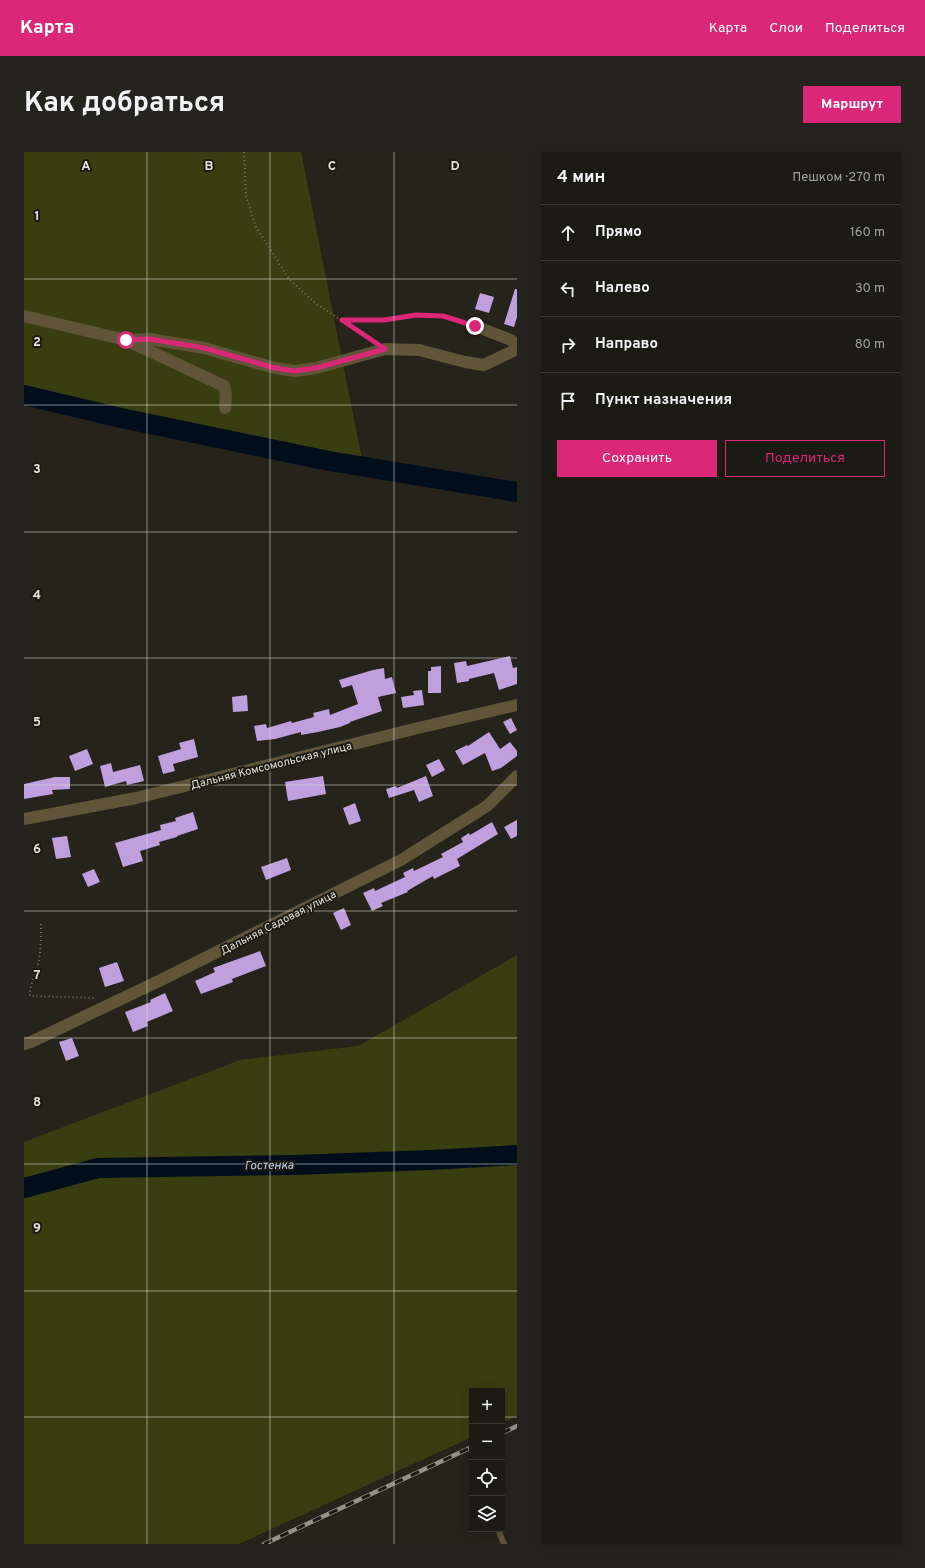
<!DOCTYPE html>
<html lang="ru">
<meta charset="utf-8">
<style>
body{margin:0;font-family:Overpass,sans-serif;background:#25231d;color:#f1f3f6}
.controls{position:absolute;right:12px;bottom:12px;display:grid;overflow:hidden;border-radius:0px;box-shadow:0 2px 10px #0003}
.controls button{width:36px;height:36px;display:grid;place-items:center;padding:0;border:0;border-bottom:1px solid #3a3834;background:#1c1a14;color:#f1f3f6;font:20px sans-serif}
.stop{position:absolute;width:12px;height:12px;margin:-9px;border:3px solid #db2777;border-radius:50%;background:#fff}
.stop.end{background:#db2777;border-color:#fff;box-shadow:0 1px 4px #0008}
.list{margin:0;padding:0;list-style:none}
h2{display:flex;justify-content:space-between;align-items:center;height:52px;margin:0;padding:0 16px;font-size:17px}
h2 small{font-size:13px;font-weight:400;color:#a0a1a0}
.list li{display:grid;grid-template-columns:26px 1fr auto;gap:12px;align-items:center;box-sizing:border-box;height:56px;padding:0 16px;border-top:1px solid #3a3834}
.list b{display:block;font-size:15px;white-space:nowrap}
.list em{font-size:13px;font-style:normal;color:#a0a1a0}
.actions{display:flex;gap:8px;padding:12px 16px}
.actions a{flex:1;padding:9px 0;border:1px solid #db2777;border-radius:0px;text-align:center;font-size:14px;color:#db2777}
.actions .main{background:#db2777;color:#fff}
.icon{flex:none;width:22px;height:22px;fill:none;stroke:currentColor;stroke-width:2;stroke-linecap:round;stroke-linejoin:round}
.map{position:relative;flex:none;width:493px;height:1392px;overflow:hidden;border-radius:0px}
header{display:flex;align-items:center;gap:24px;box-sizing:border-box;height:56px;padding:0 20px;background:#db2777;color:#fff}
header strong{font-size:19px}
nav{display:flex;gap:22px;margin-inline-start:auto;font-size:14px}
.intro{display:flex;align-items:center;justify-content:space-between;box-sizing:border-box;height:96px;padding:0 24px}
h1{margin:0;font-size:28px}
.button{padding:10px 18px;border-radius:0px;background:#db2777;color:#fff;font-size:14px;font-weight:700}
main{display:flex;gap:24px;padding:0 24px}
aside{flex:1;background:#1c1a14;border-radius:0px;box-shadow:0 2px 10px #0003}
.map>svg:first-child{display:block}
.green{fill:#393e11}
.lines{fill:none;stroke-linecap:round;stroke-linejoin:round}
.river{stroke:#000e1c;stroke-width:20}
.building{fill:#c09fde}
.path{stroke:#77756d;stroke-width:2;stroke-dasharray:1 3;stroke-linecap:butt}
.lane{stroke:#605439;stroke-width:6}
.street{stroke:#605439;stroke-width:12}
.rail-casing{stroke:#93918a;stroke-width:4.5}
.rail{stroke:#1c1911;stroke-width:3;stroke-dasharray:9;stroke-linecap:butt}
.route{stroke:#db2777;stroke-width:5}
.grid{fill:none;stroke:#e3e1db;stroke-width:1;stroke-opacity:0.55}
.labels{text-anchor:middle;stroke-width:4;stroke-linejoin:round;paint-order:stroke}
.street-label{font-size:11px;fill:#e3e1db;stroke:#1c1911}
.water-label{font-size:12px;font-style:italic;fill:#bcdaf6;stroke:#1c1911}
.grid-label{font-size:13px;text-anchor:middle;font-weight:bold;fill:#e3e1db;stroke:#1c1911;stroke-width:4;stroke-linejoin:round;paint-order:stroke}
</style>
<header>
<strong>Карта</strong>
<nav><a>Карта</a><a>Слои</a><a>Поделиться</a></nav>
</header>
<div class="intro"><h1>Как добраться</h1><a class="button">Маршрут</a></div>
<main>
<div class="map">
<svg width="493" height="1392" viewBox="0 0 493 1392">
<rect width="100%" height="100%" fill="#25231a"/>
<path class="green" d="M0,0h277l62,312 -339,-70z
M493,803v461l-15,7v-32h-30v46l-233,107h-215v-402l216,-82 118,-14z"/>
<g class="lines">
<path class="river" d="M0,243l97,23 208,43 188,31
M0,1036l74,-20 196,-3 136,-5 87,-5"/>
</g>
<path class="building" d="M491,137h2v28l-3,10 -10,-3z
M456,141l14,4 -5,16 -14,-4z
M486,504l3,12 4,-1v17l-18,6 -5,-17 -25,6v2l-12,2 -3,-20 12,-2 1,5z
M417,514v27h-13v-22h3v-4z
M360,516l1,11 7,-2 4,16 -18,4 4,14 -32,11v1l-10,4 -22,5 -17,3v-3l-26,7 -18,2 -3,-15 12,-2 1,4 24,-7 1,2 22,-6 -1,-4 16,-4 1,6 28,-11 -6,-19 -10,3 -3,-8 34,-10z
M398,538l2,15 -21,3 -2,-11 13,-2 -1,-4z
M223,543l1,16 -15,1 -1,-15z
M487,566l6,12 -7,4 -7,-12z
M465,580l11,17 10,-7 7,9v5l-16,12 -9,3 -7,-18 -22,12 -8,-14 12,-6 1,1z
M170,587l4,18 -25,7 2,7 -12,3 -5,-18 23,-7 -2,-6z
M63,597l6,15 -18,7 -6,-15z
M415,607l6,11 -13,7 -6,-12z
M87,611l2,9 27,-7 4,16 -17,4 -1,-4 -21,6 -5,-21z
M299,624l3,18 -38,7 -3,-19z
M402,624l7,20 -14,6 -5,-12 -25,8 -3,-9 10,-3 1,2z
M31,625h15v12l-18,1 1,4 -29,5v-15z
M331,651l6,18 -12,4 -6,-17z
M169,660l5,17 -21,7v1l-18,5 1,3 -20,6 3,10 -20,6 -8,-24 46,-13 -1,-5 16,-4 -1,-3z
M493,668v16l-6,3 -7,-12z
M468,670l6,12 -41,25 3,7 -26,13 -1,-3 -26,15 1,1 -27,11 2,3 -11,5 -9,-18 11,-5 1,3 30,-14 -2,-4 10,-5 1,3 29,-14 -2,-3 22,-12 -2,-4 8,-5 1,2z
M43,684l4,21 -15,2 -4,-21z
M263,706l4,12 -25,10 -5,-13z
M70,717l6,13 -12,5 -6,-13z
M320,756l7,17 -10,5 -8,-17z
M236,799l6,15 -34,13 1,3 -32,12 -6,-13 20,-9 -2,-4z
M93,810l7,19 -19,6 -6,-19z
M141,841l8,18 -26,11 1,4 -15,6 -8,-20 26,-10 -1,-2z
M48,886l7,18 -13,5 -7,-19z"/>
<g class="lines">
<path class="path" d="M220,0l2,45 10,30 33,52 26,24 58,38
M319,168h42l31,-5 27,1 22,7
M17,772c0,15 0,27 -3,41 -3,13 -8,17 -8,31l65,2"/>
<path class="lane" d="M474,1377l6,15"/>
<path class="street" d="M0,164l102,24 98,46 2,8 -1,14
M451,174l36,14 6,5
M102,188l24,-1 54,9 71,20 19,3 22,-3 69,-19 34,1 46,12 19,3 33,-16
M0,667l112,-21 282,-70 99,-23
M0,892l7,-2 130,-62 240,-120 86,-54 30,-30"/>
<defs>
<path id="rail" d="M478,1281l15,-7
M240,1392l208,-97"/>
</defs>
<use href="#rail" class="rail-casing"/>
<use href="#rail" class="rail"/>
</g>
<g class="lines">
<path class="route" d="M102,188l24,-1 54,9 71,20 19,3 22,-3 69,-19 -43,-29h42l32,-5 27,1 32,10"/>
</g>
<path class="grid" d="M123,0v1392M246,0v1392M370,0v1392M0,127h493M0,253h493M0,380h493M0,506h493M0,633h493M0,759h493M0,886h493M0,1012h493M0,1139h493M0,1265h448M478,1265h15"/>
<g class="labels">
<g class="street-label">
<text transform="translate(247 613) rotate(-14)" y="4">Дальняя Комсомольская улица</text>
<text transform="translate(254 770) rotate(-27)" y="4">Дальняя Садовая улица</text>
</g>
<g class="water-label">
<text transform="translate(245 1013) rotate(-1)" y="4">Гостенка</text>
</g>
</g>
<g class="grid-label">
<text x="62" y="18">A</text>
<text x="185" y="18">B</text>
<text x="308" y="18">C</text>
<text x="431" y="18">D</text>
<text x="13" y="68">1</text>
<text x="13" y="194">2</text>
<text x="13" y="321">3</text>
<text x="13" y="447">4</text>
<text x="13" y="574">5</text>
<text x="13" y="701">6</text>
<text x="13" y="827">7</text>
<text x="13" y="954">8</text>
<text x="13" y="1080">9</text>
</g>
</svg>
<div class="controls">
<button>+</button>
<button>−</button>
<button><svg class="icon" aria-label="locate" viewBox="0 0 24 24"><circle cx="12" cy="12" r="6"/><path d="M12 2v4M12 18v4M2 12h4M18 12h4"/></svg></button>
<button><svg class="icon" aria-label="layers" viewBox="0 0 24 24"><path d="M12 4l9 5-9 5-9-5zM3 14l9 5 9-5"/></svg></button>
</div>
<div class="stop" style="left:102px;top:188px"></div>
<div class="stop end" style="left:451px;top:174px"></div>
</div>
<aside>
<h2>4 мин<small>Пешком · 270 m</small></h2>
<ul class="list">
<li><svg class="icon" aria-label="ahead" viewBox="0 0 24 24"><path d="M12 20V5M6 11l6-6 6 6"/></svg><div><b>Прямо</b></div><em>160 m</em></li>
<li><svg class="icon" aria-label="left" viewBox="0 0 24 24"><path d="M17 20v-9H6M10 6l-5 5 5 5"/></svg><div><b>Налево</b></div><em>30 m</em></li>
<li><svg class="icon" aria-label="right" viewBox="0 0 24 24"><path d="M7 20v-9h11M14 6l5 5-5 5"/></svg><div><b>Направо</b></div><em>80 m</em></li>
<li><svg class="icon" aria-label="arrive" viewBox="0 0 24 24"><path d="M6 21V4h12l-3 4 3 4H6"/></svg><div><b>Пункт назначения</b></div></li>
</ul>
<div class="actions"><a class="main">Сохранить</a><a>Поделиться</a></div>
</aside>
</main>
